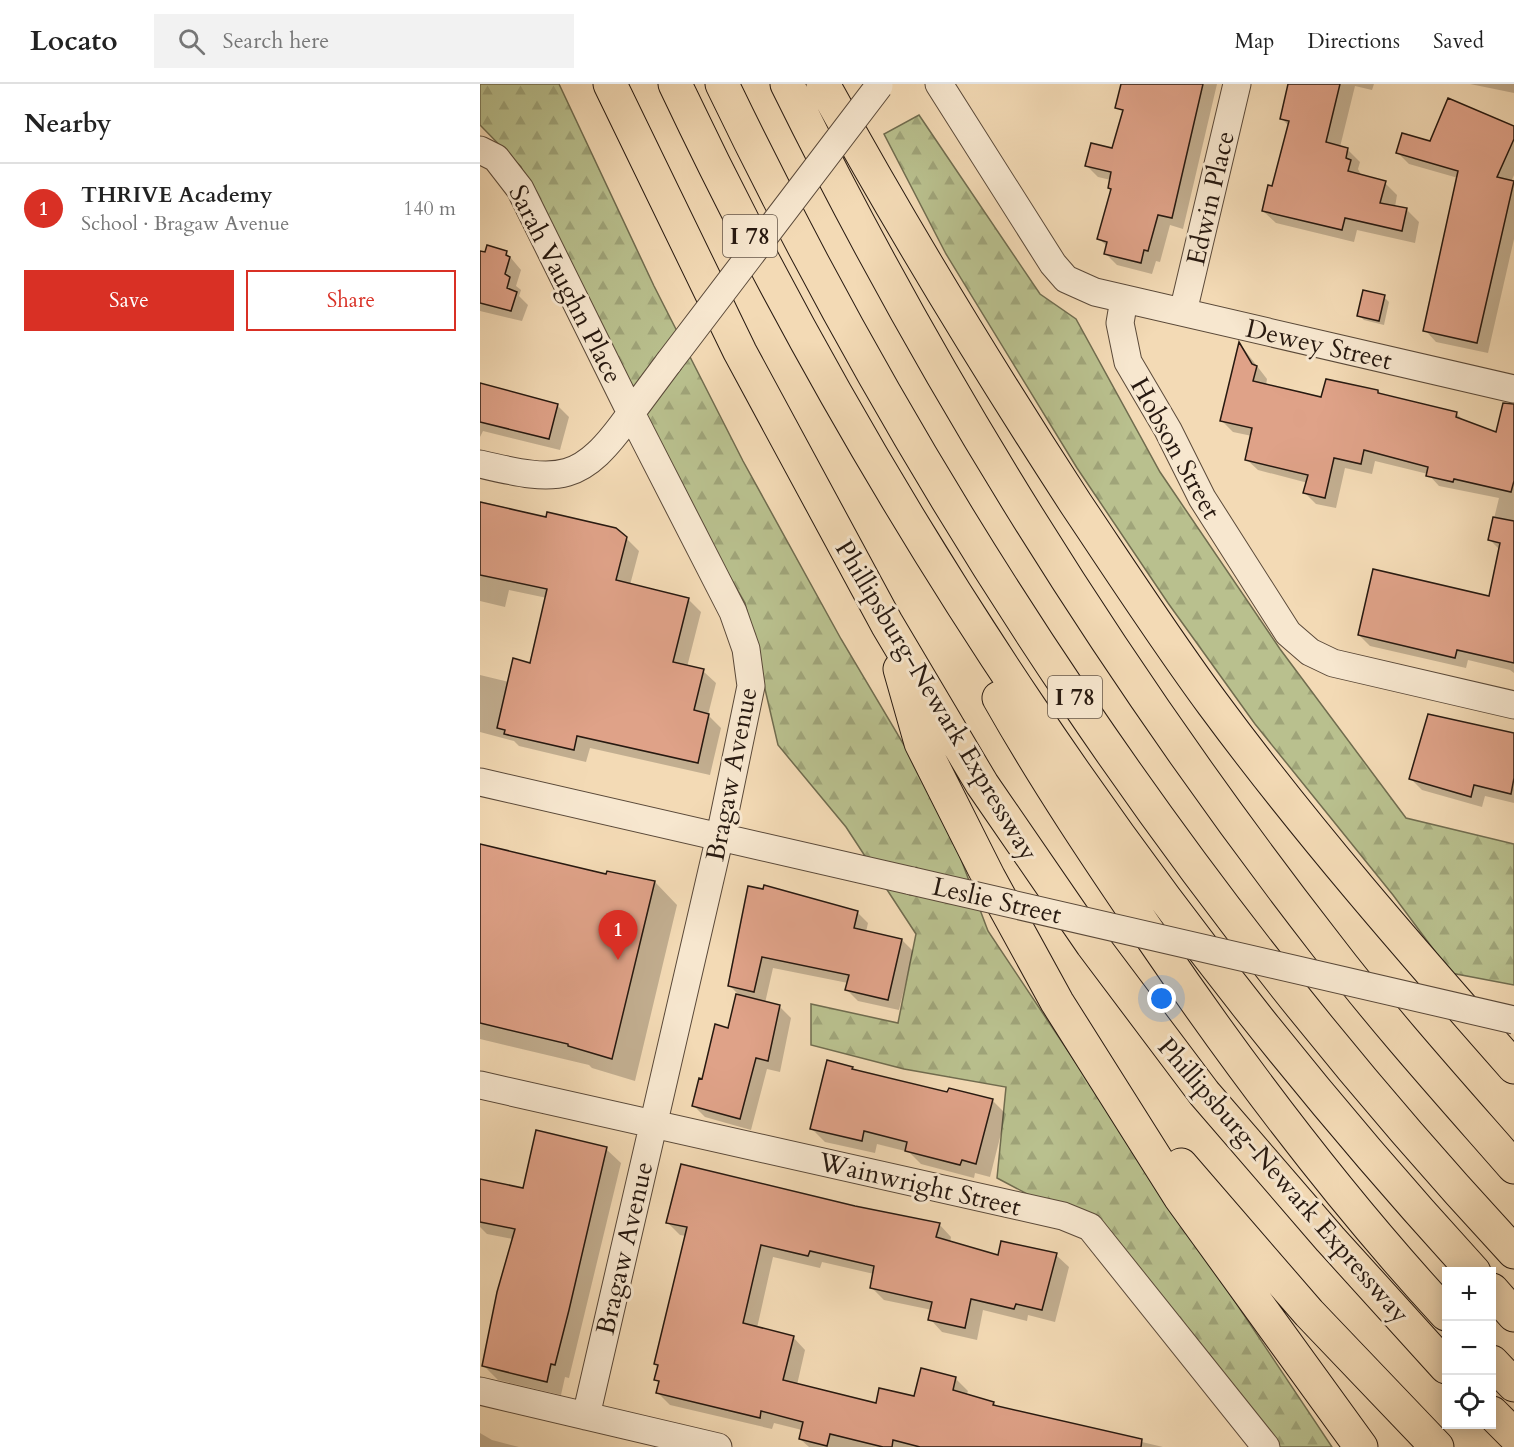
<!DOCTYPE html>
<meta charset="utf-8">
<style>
body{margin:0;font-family:Cardo,serif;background:#f2f2f2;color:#222}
.controls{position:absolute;right:18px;bottom:18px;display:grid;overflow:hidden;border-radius:0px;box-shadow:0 3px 15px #0003}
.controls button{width:54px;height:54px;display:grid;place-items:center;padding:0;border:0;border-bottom:2px solid #e0e0e0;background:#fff;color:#222;font:30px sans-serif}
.you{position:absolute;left:682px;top:915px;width:21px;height:21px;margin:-15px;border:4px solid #fff;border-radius:50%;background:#1a73e8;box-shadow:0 0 0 9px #1a73e833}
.badge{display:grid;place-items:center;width:39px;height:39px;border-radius:50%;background:#d93025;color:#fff;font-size:20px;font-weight:700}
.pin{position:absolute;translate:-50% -50px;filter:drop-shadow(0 2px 3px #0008)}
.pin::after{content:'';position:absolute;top:32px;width:21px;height:18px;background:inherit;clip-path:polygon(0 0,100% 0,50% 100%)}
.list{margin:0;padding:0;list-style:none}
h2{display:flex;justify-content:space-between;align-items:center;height:78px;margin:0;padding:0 24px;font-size:26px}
h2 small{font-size:20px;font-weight:400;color:#767676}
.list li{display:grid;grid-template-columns:39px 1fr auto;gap:18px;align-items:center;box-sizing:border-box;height:90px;padding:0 24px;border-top:2px solid #e0e0e0}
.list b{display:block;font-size:22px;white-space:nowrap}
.list p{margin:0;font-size:20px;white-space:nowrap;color:#767676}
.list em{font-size:20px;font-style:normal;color:#767676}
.actions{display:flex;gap:12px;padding:18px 24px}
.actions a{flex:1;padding:14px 0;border:2px solid #d93025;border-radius:0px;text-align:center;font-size:21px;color:#d93025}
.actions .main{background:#d93025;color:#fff}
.icon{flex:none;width:33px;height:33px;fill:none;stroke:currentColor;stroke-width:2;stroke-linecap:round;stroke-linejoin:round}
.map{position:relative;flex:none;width:1034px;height:1363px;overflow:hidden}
header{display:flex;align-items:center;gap:36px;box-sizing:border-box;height:84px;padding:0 30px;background:#fff;border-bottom:2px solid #e0e0e0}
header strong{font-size:28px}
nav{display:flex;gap:33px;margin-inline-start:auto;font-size:21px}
.search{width:420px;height:54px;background:#f2f2f2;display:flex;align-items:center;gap:15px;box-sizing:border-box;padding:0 21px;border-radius:0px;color:#767676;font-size:22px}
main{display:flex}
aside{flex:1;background:#fff}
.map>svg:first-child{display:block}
.forest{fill:url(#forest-firs);stroke:#706c4f;stroke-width:1.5}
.shadow{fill:#0003}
.building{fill:#dfa288;stroke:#271910;stroke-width:1.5}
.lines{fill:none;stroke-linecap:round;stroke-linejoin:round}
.street-casing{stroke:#5a4939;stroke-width:29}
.highway-casing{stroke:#271910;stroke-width:35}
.street{stroke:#f7e7cf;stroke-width:27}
.highway{stroke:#f3dab5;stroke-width:33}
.street-bridge-casing{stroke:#5a4939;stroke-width:29;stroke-linecap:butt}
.street-bridge{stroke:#f7e7cf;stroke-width:27}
.labels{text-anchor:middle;stroke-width:6;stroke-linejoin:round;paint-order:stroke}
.shield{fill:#f7e7cf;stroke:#655749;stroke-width:1.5}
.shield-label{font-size:24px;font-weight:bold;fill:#271910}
.street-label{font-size:26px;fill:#271910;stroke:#f7e7cf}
</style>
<header>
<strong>Locato</strong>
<div class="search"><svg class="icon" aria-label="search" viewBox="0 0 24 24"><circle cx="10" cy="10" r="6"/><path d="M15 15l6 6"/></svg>Search here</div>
<nav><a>Map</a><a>Directions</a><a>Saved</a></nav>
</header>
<main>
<aside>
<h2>Nearby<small></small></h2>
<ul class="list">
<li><span class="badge">1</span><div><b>THRIVE Academy</b><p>School · Bragaw Avenue</p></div><em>140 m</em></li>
</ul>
<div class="actions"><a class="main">Save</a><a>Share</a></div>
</aside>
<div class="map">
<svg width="1034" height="1363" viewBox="0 0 1034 1363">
<defs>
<pattern id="forest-firs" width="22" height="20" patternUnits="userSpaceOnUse" patternTransform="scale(1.5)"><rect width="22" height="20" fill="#b9c08e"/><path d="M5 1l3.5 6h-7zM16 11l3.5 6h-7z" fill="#9fa479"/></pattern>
</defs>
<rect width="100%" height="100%" fill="#f3dab5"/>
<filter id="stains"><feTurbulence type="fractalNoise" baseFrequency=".00333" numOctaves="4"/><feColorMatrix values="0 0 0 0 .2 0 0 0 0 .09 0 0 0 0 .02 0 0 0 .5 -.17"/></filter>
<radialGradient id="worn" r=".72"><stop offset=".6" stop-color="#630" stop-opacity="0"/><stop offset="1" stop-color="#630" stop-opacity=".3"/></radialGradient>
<path class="forest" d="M0,0h79l95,202 89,175 98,178 101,170 46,122 344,516h-66l-176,-220 -93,-49 9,-91 -102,-18 -93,-24v-41l87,19 18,-89 -70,-107 -68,-82 -33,-142 -143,-248 -81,-188 -41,-42z
M439,31l121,179 36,25 84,153 120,177 126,169 108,26v141l-63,-12 -58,-78 -138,-171 -87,-121 -91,-135 -131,-214 -62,-120z"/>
<path class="shadow" d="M650,0h87l-34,145 -13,-4 -10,37 -4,-1 -4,13 -35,-9 -11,-11 2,-7 -9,-8 13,-49 -3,-3 2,-7 -13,-3 -11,-11 26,-16z
M810,0h84l-2,6 -17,-4 -15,61 7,2 13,13 -2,7 4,8 23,6 12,12 -2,12 12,3 12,12 -4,21 -58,-13 -3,12 -78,-19 -13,-12 10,-24 16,-61 -7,-7z
M990,0h44v9z
M1034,44v47l-3,7 3,2v55l-26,114 -52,-11 -11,-12 33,-152 -49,-14 -11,-11 33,-10z
M26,168l15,18 -5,16 5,4 -2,6 9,9 -6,16 -42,-10v-58z
M904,213l5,5 -5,23 -20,-5 -6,-5z
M760,260l27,35 -1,6 56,13 56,-7 4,4 75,19 8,8 32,12 17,-7v246l-4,-3 -42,-10 -2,8 -96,-22 -11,-11 131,-37 10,-48 -11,-11 10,-41 -60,-12 -11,-12 -53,-13 -3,13 -27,-6 -9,40 -20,-4 -11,-11 3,-10 -50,-13 -12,-11 6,-23 -19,-4 -11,-11z
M0,299l77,22 12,12 -9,33 -77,-19 -3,6z
M0,417l146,37 13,13 -9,34 58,14 13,13 -14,55 16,4 13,12 -8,32 13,13 -11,47 -120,-27 -4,14 -67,-16 -5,-5 -34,-9v-57l29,7 23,-17 15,-67 -38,-8 -4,17 -25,-6z
M1034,652v67l-29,-7 -3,11 -60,-17 -11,-11z
M0,761l127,31 48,6 22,23 -42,176 -43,-13 -3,-3 -109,-26z
M269,804l108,24 11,11 -2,9 36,8 11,11 -14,59 -41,-9 -11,-11 1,-7 -75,-15 -8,35 14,3 12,12 -11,54 -13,-3 -16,61 -46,-13 -12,-12 36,-76 12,-32 -11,-11z
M372,984l4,4 93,22 43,6 14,14 -16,63 -15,-4 -1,5 -53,-14 -12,-12 -32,-8 -2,9 -50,-11 -13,-13z
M126,1065l15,14 -52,215 -4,-1 -4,18 -63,-15 -15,-15 30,-126 -26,-5 -7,-7v-47l44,10z
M375,1124l84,16 12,13 -1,6 49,14 57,-2 13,12 -14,55 -27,-7 -1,6 -44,-11 -6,30 -35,-8 -12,-13 2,-9 -48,-10 -13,-13 3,-13 -52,-12 -2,6 -47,-11 -16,71 36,9 12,13 -8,35 80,19 38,-6 40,-20 13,13 -2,5 28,7 4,5 165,39h-354l-9,-8 2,-9 -28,-7 -2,6 -102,-24 -12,-12 2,-9 -4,-5 3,-12 -4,-4 31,-127 -6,-1 -13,-13z
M0,1349l12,7 27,7h-39z"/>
<path class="building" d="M641,0h82l-31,134 -14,-3 -10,36 -4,-1 -3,13 -37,-9 3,-12 -10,-3 14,-50 -3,-1 3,-16 -26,-6 6,-23 21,5 11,-38 -8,-2z
M808,0h52l-14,58 22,6 -2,10 5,2 -3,11 38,10 -6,22 27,5 -5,23 -57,-13 -3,12 -80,-19 6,-26 4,1 17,-65 -9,-2z
M968,14l66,28v13l-17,38 17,4 -37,162 -54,-12 35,-160 -62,-18 6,-20 28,8z
M7,161l20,6 -1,4 4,2 -5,17 5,3 -3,11 10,4 -6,19 -31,-8v-52l5,1z
M883,206l22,5 -6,26 -22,-5z
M759,258l13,22 5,2 -4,15 47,11 21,5 5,-18 52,11v3l79,19 -1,5 40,15 7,-29 11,1v77l-3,11 -57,-13 -1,3 -27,-6 2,-9 -64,-17 -3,14 -27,-6 -9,40 -22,-5 5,-18 -63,-15 7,-32 -32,-7z
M0,299l78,21 -9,35 -69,-17z
M0,418l66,15 1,-5 69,16 11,9 -11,43 73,18 -16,64 31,7 -10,41 15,4 -11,49 -121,-27 -3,14 -70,-16 1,-4 -8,-2 16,-70 17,5 17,-74 -67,-14z
M1013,433l21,4v142l-57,-13 -2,8 -97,-23 15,-66 116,27 11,-53 -12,-3z
M948,630l86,19v45l-3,16 -37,-9 -3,12 -62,-18z
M0,760l126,30 1,-3 48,10 -43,178 -44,-13v-2l-88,-21z
M284,801l94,26 -4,17 48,11 -14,61 -43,-10 4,-15 -87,-18 -8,35 -26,-6 20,-100 15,3z
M256,910l44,11 -12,56 -12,-3 -16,61 -48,-13 7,-28 3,1 13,-55 13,4z
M347,976l26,7 -1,2 95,23 2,-4 44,11 -17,65 -14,-4 -2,5 -55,-14 2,-9 -43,-11 -2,10 -52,-12z
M56,1046l71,17 -38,163 -14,55 -4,-1 -4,18 -65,-16 15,-74 18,-63 -35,-7v-43l43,9z
M201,1080l174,42 85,17 -4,14 62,18 3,-14 56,12 -15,57 -26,-6 -2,5 -43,-10 -6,29 -37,-8 4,-18 -62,-14 4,-22 -64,-15 -2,5 -47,-11 -18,78 51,13 -11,44 93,23 3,-15 35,8 7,-28 35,9 -3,13 41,12 -1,3 149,34 -1,8h-221l-27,-7 -1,7h-9l-53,-13 -3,12 -28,-7 4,-17 -42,-11 -1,7 -104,-25 3,-12 -5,-1 4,-15 -4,-1 33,-137 -21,-4z"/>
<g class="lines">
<defs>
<path id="street" d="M459,0l114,180 13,15 29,13 419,97
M0,66l16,8 24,31 111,224c-50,71 -70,70 -151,51
M644,215l-4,24 8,39 40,68 34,68 86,135 22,19 23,11 181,42
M703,228l54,-228
M0,698l432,99
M0,1001l583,131 27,11 176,220
M0,1307l238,56
M106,1332l134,-580 31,-150 -5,-37 -13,-37 -102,-199 38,-51"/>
<path id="highway" d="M130,0l130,268 147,272 95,160 110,160 112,149 126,146 116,128
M195,0c205,433 475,834 799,1188
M242,0c204,424 471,823 792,1168
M307,0c151,306 330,592 540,862 58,76 124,149 187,221
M343,0c79,144 164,283 253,420 45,67 89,135 137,200 93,126 197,245 301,363
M420,585l21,74 68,135 68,124 123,195 181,250
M519,614c47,83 100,162 154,241 90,132 185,258 293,375
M701,1081l128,148 128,134
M1012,1206l22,25
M1012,1278l22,23
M1012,1329l22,22"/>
</defs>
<use href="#street" class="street-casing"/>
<use href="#highway" class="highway-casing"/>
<use href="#street" class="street"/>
<use href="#highway" class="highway"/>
<defs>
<path id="street-bridge" d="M189,278l210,-276
M432,797l602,139"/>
</defs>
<use href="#street-bridge" class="street-bridge-casing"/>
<use href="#street-bridge" class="street-bridge"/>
</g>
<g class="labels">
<g class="shield">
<rect x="243" y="131" width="54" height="42" rx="4.5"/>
<rect x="568" y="592" width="54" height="42" rx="4.5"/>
</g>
<g class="shield-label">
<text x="270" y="160">I 78</text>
<text x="595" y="621">I 78</text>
</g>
<g class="street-label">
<text transform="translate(730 114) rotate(-77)" y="9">Edwin Place</text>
<text transform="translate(86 200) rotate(63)" y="9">Sarah Vaughn Place</text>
<text transform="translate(839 260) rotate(13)" y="9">Dewey Street</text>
<text transform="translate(696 364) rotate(61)" y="9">Hobson Street</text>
<text transform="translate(457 616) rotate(59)" y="9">Phillipsburg-Newark Expressway</text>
<text transform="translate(251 690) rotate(-79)" y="9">Bragaw Avenue</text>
<text transform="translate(517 816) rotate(13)" y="9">Leslie Street</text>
<text transform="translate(804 1096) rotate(49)" y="9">Phillipsburg-Newark Expressway</text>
<text transform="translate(440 1100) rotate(13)" y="9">Wainwright Street</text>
<text transform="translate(144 1164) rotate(-77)" y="9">Bragaw Avenue</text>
</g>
</g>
<rect width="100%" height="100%" filter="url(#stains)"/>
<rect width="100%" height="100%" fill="url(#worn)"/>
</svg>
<div class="controls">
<button>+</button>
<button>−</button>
<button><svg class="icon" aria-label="locate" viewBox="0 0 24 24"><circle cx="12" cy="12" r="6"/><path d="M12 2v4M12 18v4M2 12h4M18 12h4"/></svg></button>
</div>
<div class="you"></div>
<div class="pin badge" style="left:138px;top:876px">1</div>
</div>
</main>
